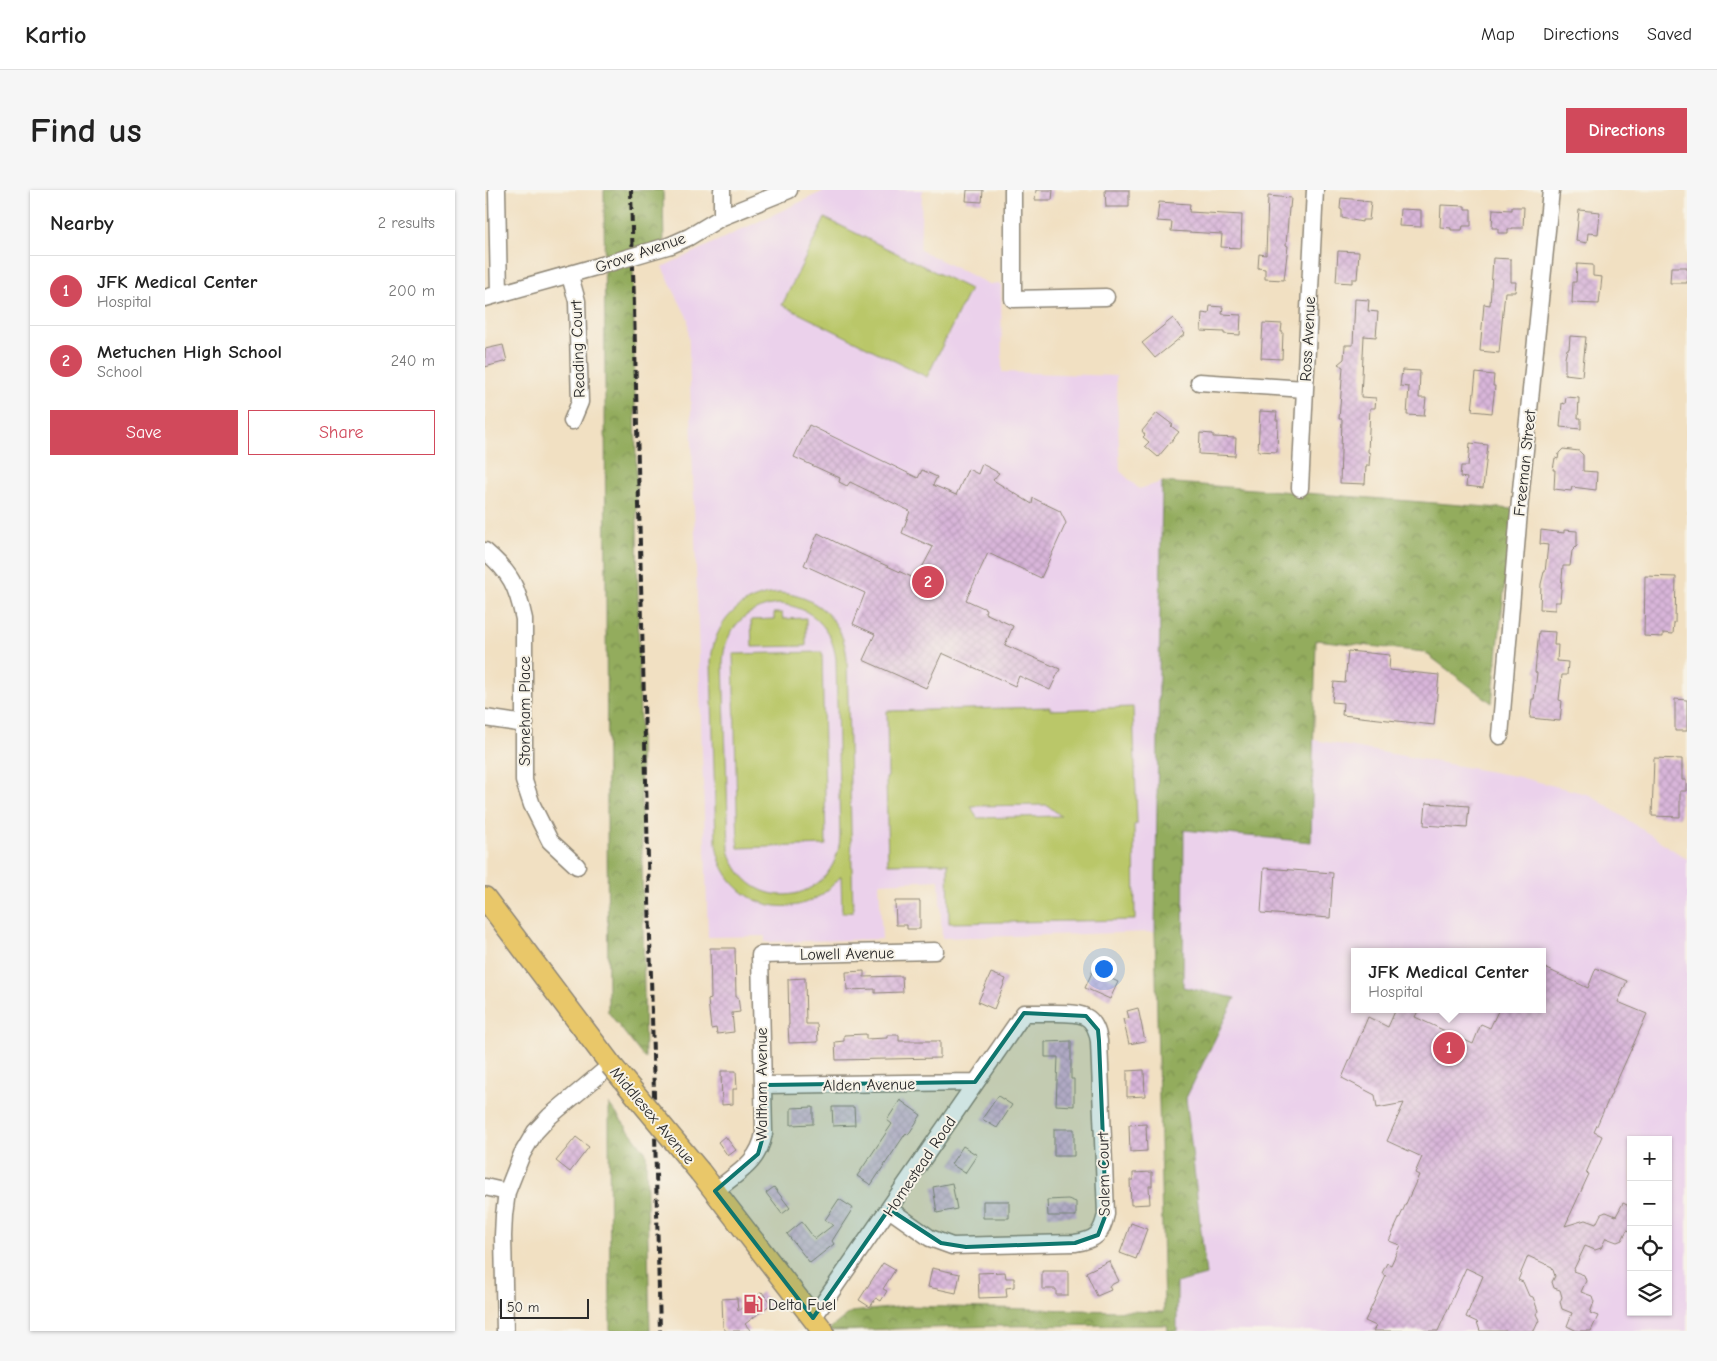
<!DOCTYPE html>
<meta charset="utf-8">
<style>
body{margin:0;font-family:"Comic Neue",sans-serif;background:#f6f6f6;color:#222}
.controls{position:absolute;right:15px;bottom:15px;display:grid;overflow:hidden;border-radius:0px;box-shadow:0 1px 4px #0004}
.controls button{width:45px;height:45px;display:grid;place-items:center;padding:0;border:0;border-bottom:1px solid #e0e0e0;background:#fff;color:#222;font:25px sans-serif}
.scale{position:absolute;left:15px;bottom:12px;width:89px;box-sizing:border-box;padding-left:5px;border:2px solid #2b2b2b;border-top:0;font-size:14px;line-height:18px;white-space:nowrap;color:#2b2b2b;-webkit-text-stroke:4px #f7f3e8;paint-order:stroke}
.you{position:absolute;left:618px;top:778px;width:18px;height:18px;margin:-12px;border:4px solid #fff;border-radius:50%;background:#1a73e8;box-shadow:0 0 0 8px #1a73e833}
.badge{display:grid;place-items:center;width:32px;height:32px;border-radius:50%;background:#d1495b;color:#fff;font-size:16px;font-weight:700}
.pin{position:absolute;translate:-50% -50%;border:2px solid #fff;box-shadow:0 1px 5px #0006}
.popup{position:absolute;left:866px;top:758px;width:195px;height:65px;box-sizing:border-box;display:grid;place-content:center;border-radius:0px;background:#fff;filter:drop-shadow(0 1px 4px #0005);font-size:16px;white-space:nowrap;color:#767676}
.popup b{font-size:19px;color:#222}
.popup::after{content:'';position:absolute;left:50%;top:100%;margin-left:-10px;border:10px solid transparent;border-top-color:#fff}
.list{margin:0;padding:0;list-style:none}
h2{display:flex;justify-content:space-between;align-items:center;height:65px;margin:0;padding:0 20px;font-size:21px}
h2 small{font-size:16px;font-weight:400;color:#767676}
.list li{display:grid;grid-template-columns:32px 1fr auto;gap:15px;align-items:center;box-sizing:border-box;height:70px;padding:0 20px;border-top:1px solid #e0e0e0}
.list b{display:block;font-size:19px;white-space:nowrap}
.list p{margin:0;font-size:16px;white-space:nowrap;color:#767676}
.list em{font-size:16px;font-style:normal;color:#767676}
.actions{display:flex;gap:10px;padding:15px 20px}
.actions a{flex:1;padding:11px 0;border:1px solid #d1495b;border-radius:0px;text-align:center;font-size:18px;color:#d1495b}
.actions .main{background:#d1495b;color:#fff}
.icon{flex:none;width:28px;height:28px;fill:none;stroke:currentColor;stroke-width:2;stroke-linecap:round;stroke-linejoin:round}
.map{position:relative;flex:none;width:1202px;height:1141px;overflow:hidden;border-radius:0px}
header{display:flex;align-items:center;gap:30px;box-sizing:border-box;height:70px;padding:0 25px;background:#fff;border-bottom:1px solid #e0e0e0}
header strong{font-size:24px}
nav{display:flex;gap:28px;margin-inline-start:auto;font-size:18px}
.intro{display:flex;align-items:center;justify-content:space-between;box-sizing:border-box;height:120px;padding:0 30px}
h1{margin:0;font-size:35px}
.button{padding:12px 22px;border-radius:0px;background:#d1495b;color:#fff;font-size:18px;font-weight:700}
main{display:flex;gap:30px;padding:0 30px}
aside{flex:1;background:#fff;border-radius:0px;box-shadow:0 1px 4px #0004}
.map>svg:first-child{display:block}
.built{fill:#ebd1eb;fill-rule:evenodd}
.grass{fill:#bac769;stroke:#72794a;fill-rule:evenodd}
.forest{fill:url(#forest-crowns);stroke:#5f6c44}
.building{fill:url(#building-cross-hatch)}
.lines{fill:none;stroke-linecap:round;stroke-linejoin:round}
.minor-casing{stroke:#8e8676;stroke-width:19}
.major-casing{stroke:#8e8676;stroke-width:24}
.minor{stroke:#fff;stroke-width:16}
.major{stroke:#e9c769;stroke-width:21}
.rail{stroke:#2b2b2b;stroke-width:4;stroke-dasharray:8 4;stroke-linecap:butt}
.minor-bridge-casing{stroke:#8e8676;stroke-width:19;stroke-linecap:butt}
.major-bridge-casing{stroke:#8e8676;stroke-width:24;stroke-linecap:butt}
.minor-bridge{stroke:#fff;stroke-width:16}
.major-bridge{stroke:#e9c769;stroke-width:21}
.marked{fill:#0f766e;fill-opacity:0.2;stroke:#0f766e;stroke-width:4;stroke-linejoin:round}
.labels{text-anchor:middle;stroke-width:4;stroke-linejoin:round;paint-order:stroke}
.street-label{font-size:16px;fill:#2b2b2b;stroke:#f7f3e8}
.poi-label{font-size:16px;fill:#2b2b2b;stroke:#f7f3e8;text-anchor:start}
</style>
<header>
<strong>Kartio</strong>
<nav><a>Map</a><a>Directions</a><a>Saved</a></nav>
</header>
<div class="intro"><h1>Find us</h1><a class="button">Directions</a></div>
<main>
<aside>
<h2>Nearby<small>2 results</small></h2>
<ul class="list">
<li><span class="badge">1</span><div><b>JFK Medical Center</b><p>Hospital</p></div><em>200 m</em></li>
<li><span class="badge">2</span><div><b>Metuchen High School</b><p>School</p></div><em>240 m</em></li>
</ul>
<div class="actions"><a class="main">Save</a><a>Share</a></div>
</aside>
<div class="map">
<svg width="1202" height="1141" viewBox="0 0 1202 1141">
<defs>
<pattern id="forest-crowns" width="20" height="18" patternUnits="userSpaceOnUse" patternTransform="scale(1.25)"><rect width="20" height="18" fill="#93ac5d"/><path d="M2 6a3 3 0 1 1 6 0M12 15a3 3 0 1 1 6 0" fill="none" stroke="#788c4d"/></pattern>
<pattern id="building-cross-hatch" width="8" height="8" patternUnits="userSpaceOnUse" patternTransform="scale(1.25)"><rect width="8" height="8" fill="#d9b6da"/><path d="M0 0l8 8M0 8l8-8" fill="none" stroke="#ba9dbb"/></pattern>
</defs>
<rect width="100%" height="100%" fill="#f7f3e8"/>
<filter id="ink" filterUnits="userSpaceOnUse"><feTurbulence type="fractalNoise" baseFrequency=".02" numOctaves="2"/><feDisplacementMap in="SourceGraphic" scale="10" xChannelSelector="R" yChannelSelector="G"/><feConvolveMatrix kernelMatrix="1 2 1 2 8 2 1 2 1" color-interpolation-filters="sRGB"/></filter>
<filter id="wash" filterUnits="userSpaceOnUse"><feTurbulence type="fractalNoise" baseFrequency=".0096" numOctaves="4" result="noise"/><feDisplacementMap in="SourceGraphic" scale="20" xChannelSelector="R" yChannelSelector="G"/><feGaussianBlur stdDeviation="1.12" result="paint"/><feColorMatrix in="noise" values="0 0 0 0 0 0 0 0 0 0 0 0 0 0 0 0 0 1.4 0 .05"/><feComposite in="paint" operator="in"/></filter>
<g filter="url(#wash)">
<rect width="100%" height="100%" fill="#f1e0c2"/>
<path class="built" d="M341,0h98l-2,3 -2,57 69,34h12l1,88 114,4 4,95 19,18 23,-7 -7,450 -213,6 -3,-58 -60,3 3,56 -117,3v-6l-57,1 -20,-618 -26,-52z
M829,550l201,36 75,19 97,64v472h-510v-48l29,-8 -20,-177 49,-99 -52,-12 1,-157 127,12zM870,762h188v57h-188zM1146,950h37v172h-37z"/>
<path class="grass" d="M340,28l145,71 -43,88 -145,-72z
M294,403c38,2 65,28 68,66l6,253 -11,1 -1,-37c-9,10 -17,19 -29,24 -44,21 -93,-12 -96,-58l-5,-180c2,-39 29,-67 68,-69zM295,414c32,3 52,24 56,55l4,178c-4,69 -92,80 -111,13l-6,-188c1,-33 24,-56 57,-58z
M289,423h8l1,6 23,-1v28l-54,1 -1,-27 23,-1z
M337,462l4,193 -88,3 -5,-194z
M565,517v3l83,-3 4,117 -3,1 1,95 -186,3 -1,-60 -60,1 -2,-86 2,-1 -1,-66zM562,615l14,11 -84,2 -6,-12z"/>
<path class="forest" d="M119,0h59l1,57 -31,10 12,802 -37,-47z
M677,292l351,27 -21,194 -68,-51 -108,-12 -5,202 -127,-12 -1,157 52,11 -49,100 20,177 -29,8v48h-9l-1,-6 -170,1 -170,5 24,-19 56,-6 257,6 -9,-380z
M124,914l37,49 4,178h-40z"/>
<g id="blocks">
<path class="building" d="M482,0h16l-1,12 -16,-1z
M551,0h17l-1,10h-17z
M620,0h24v17h-23z
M783,6l23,2 -1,10h-1l-3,37 2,1 -4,34 -19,-1v-10l-7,-1 1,-14 7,1z
M856,8l22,2 -1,1 9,1 -2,18h-7v2l-20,-4v-8l-2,-1z
M674,12l31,2 -1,8 53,3 -1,33 -20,-1 1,-13 -51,-3 1,-9 -15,-1z
M956,15l24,1v3h6v17h-8l-1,4h-11v-2l-11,-1z
M1027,17h12l-1,21h-11v1h-4v4h-10v-5h-6l1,-19 19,1z
M915,19l21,1v17l-22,-1z
M1094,20l21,2 -2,22 -10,-1 -1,10 -11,-2z
M853,61l21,1 -2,27h-5v4l-16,-1z
M1008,68l18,1v23h5l-1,10h-10l-6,61 -19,-2 4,-47 6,1z
M1092,74l16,1v11l9,1 -3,27 -27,-1 1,-21h3z
M1186,77h16v16h-17z
M870,109l14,1 -1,11 10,1 -2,25 -12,-1 -3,61 15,1 -1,10h-5l-2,44 2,1 -1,13h-3l-1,18 -25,-1 2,-64h-3l4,-52 -5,-3 6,-5 1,-14h8z
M725,116l13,1 -1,7 19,1 -1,20 -16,-1v-2l-23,-1 1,-18 7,1z
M688,128l12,16 -30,24 -13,-15z
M778,133l19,1 -1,8h2l-1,27 -21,-1z
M1085,146l16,1 -4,39 -17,-2v-16l2,-9h2z
M18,155l4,16 -22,6v-18z
M917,180l18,1 -1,27h7l-2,18 -17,-1 2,-28 -9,-1z
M991,183l18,2 -1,11h2l-3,27 -20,-2z
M1081,207l13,1 -1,20h3v11l-21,-2 2,-24 3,1z
M775,221l17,1 -1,8h2l-1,32 -19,-1z
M672,223l16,12 -2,1 8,6 -21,25 -13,-11 4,-4 -6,-5 2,-2 -3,-4z
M324,235l109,53 4,-8 15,7 -4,8 23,10 12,-26 10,5 4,-10 17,9 -6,7 39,24 1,-6 27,13 6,12 -25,55 -53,-25 -22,47 20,9 -1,4 28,13 -8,19 55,24 -10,21 -31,-14 -4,10 -73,-33 -16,35 -63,-28 12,-26 -22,-10 12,-31 -61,-28 14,-32 27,14 71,32 17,-32 -31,-14 8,-22 -60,-29 -3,4 -8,-4 1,-4 -46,-21z
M715,243l13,1v3l23,1 -1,18 -36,-2z
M985,253l18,2 -5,43 -17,-2 1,-8 -7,-1 1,-11h7z
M1078,259l16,2 4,4v16l14,1 -1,18 -24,-3 -1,4 -17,-2 1,-19h-2l2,-12 3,1 1,-6z
M1056,340l23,3v-3l13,1v15l-5,5 -2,15h-7l-3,36h-5v8l-15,-1 1,-25 3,-12h1l3,-27 -8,-1z
M1160,386l31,1 -1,46h-1l-1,11 -10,-1v4l-19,-1z
M1054,441l16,1 -1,13h4l-1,16 11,1 -1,13h-5l-3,25 3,1 -2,20 -30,-3 2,-19h2l3,-26 -2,-1z
M863,461l42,4 -1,15 50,5 -5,50 -92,-10 1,-12 -11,-1 2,-20 11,1z
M1190,509l12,1v31h-12z
M1169,568l28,1v21h4v11h-6v26l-28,-1z
M941,613l43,3 -2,22 -43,-3z
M779,678l69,5 -3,45 -69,-5z
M410,711h25v28h-13v-4h-11z
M225,758h25l1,49h2l2,15 -8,1 2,19 -17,2 -1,-6 -5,1 -3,-29 3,-1z
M1058,777l45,21 8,-20 31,13 -9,21 29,12 -53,118 8,4 -16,37 3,1 -24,52 20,-6 11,4 5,-10 5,-2 10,4 7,-13 8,4v24l-4,-1 -5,10 -5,2 -11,-4 -5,10 -6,2 -10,-4 -12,25 11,4 2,6 -5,11 11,4 2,6 -4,11 8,3 -7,15h-14l-10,-5 5,-13 -10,-4 -2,-7 2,-5 -2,-7 -6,-2 -2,-6 3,-6 -3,-9 -24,-11 -10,24 5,2 6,14 4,1 5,14 -2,3 3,6 -5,11h-54l-3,-9 -11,-5 17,-41 -17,-8 -28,63h-65l3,-5 -11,-5 21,-45 -4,-3 5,-10 4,2 9,-20 -11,-4 30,-66 -4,-2 7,-16 -35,-16 17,-38 -27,5 -2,-13 -33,-17 26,-61 20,10 8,-18h23l-4,8 58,27 8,-20 9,4 9,-19h44z
M608,780l25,12 -8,17 -25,-11z
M379,781v6l38,-1 1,16 -28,1v-4l-28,1 -1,-18z
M506,783l15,6 -12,30 -16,-7z
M320,788l1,46h11l1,18 -29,1 -1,-18h1l-1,-46z
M653,818l7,33 -16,3 -6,-25 6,-1 -2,-7z
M381,844v5l21,-1v-3h12v6h41v17l-104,2 -1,-18 9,-1v-6z
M586,851v38h3v27l-18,-1 2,-48h-13v-15z
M659,880l1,26 -18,1v-26z
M236,881h15l1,18h-4v15l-11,1z
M513,906l14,9 -15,23 -15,-9z
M415,910l21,15 -13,20 -2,-2 -35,52 -14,-9 35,-52 -5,-4z
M328,917v17l-22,1v-17z
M347,917h22l1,18 -22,1z
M661,934l1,27 -17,1 -1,-27z
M569,939h20v27h-20z
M240,946l11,14 -8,6 -10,-14z
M91,947l13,10 -19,25 -14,-11z
M478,956l14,9 -12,18 -14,-9z
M667,982v14h-3l1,18 -19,1 -1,-25h3v-7z
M467,993l5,26 -20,4 -4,-26z
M289,997l16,21 -8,6 -16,-21z
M354,1009l14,9 -21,33 2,3 -24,19 -23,-29 15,-12 13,17 18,-14 -8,-5z
M583,1009l8,3v14h-28l-1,-16z
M498,1011h26v17h-26z
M646,1033l16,6 -11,30 -16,-6z
M624,1071l10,20 -10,5 2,4 -14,6 -11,-24z
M398,1073l12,7 -12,19 4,2 -6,10 -5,-3 -6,9 -11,-7z
M447,1078l28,6 -4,19 -28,-6z
M557,1081h26v24h-12v-6h-14z
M520,1082l1,6h8v9l-8,1 1,9 -28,1 -1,-25z
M277,1102l9,12 -26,20 6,7h-25l-3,-4 -1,-28 15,-1 1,13z"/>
</g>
</g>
<g filter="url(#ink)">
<use href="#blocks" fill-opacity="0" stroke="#8e8676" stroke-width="1"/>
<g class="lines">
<defs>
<path id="minor" d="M12,0l2,104
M237,0v27
M528,0v109l93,-2
M186,55l18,-8 33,-20 67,-27
M85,86l7,25 3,101 -8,19
M0,108l121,-34
M714,192l106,7
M815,298l15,-298
M0,361c26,22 32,35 39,68v162l8,24 18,36 27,25
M0,528l40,6
M1015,546l20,-236 31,-310
M279,895l211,-3
M0,997l22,5
M230,1001c22,-18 44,-28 49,-58l-4,-178 175,-4
M328,1128l211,-305c11,0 21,0 32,0 24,0 39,0 43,28l7,173c-4,20 -10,26 -31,29l-123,3 -22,-8 -41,-29
M20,1141l-2,-95 1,-21 3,-23 15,-38 13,-22 15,-16 61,-51"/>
<path id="major" d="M0,708l126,167
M215,982l123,159"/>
</defs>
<use href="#minor" class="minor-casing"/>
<use href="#major" class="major-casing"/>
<use href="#minor" class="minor"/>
<use href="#major" class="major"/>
<path class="rail" d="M146,0l29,1141"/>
<defs>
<path id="minor-bridge" d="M121,74l65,-19"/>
<path id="major-bridge" d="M126,875l89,107"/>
</defs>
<use href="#minor-bridge" class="minor-bridge-casing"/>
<use href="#major-bridge" class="major-bridge-casing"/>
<use href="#minor-bridge" class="minor-bridge"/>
<use href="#major-bridge" class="major-bridge"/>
</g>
</g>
<path class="marked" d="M539,823l62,3 12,14 1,11 7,173 -8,21 -23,8 -109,4 -25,-4 -52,-34 -76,109 -98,-127 43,-37 6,-21v-48l211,-3z"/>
<defs>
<symbol id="fuel-bare" viewBox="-9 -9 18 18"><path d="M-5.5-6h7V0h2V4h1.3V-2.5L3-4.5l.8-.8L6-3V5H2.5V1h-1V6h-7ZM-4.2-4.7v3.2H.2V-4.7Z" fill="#d1495b" stroke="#f7f3e8" stroke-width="2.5" paint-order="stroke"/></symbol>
</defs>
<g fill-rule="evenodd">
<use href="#fuel-bare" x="254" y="1100" width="28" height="28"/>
</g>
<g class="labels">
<g class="street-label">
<text transform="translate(155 62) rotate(-19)" y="6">Grove Avenue</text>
<text transform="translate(822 149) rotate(-87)" y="6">Ross Avenue</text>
<text transform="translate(92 159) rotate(-92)" y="6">Reading Court</text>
<text transform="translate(1039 273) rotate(-84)" y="6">Freeman Street</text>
<text transform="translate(39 521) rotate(-90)" y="6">Stoneham Place</text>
<text transform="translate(362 763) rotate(-1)" y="6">Lowell Avenue</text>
<text transform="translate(276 894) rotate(-90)" y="6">Waltham Avenue</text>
<text transform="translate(384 894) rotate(-1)" y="6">Alden Avenue</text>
<text transform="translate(168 925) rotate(50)" y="6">Middlesex Avenue</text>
<text transform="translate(434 976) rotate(-56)" y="6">Homestead Road</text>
<text transform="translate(618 984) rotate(-91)" y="6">Salem Court</text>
</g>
<g class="poi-label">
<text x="283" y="1120">Delta Fuel</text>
</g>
</g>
</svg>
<div class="controls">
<button>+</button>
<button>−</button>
<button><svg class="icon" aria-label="locate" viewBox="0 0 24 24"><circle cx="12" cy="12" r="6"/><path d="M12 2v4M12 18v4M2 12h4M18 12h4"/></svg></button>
<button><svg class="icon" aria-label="layers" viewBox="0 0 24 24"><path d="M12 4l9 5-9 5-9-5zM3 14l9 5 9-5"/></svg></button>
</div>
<div class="scale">50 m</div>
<div class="you"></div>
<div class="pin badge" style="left:964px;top:858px">1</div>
<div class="popup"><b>JFK Medical Center</b>Hospital</div>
<div class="pin badge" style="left:443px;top:392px">2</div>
</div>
</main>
